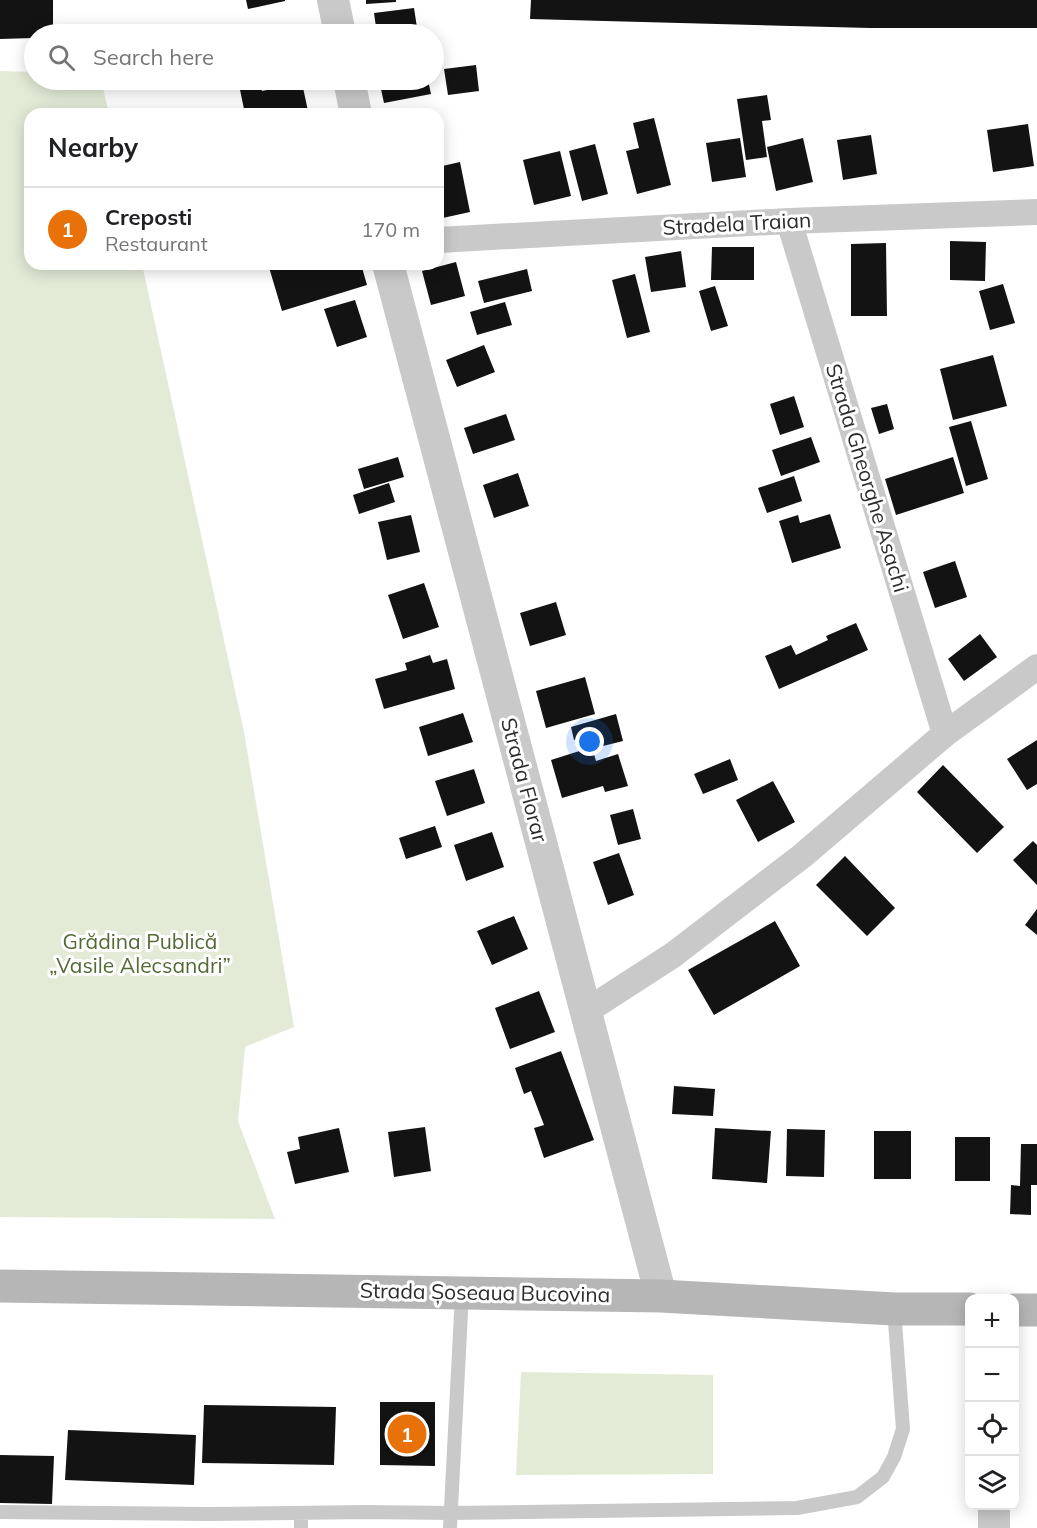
<!DOCTYPE html>
<meta charset="utf-8">
<style>
body{margin:0;font-family:Mulish,sans-serif;background:#f6f6f6;color:#202124}
.controls{position:absolute;right:18px;bottom:18px;display:grid;overflow:hidden;border-radius:12px;box-shadow:0 3px 15px #0003}
.controls button{width:54px;height:54px;display:grid;place-items:center;padding:0;border:0;border-bottom:2px solid #e0e0e0;background:#fff;color:#202124;font:30px sans-serif}
.you{position:absolute;left:590px;top:742px;width:21px;height:21px;margin:-15px;border:4px solid #fff;border-radius:50%;background:#1a73e8;box-shadow:0 0 0 9px #1a73e833}
.badge{display:grid;place-items:center;width:39px;height:39px;border-radius:50%;background:#f51b3a;color:#fff;font-size:20px;font-weight:700}
.pin{position:absolute;translate:-50% -50%;border:3px solid #fff;box-shadow:0 2px 6px #0006}
.list{margin:0;padding:0;list-style:none}
h2{display:flex;justify-content:space-between;align-items:center;height:78px;margin:0;padding:0 24px;font-size:26px}
h2 small{font-size:20px;font-weight:400;color:#757577}
.list li{display:grid;grid-template-columns:39px 1fr auto;gap:18px;align-items:center;box-sizing:border-box;height:84px;padding:0 24px;border-top:2px solid #e0e0e0}
.list b{display:block;font-size:22px;white-space:nowrap}
.list p{margin:0;font-size:20px;white-space:nowrap;color:#757577}
.list em{font-size:20px;font-style:normal;color:#757577}
.icon{flex:none;width:33px;height:33px;fill:none;stroke:currentColor;stroke-width:2;stroke-linecap:round;stroke-linejoin:round}
.map{position:relative;flex:none;width:1037px;height:1528px;overflow:hidden}
.search{position:absolute;background:#fff;box-shadow:0 3px 15px #0003;left:24px;top:24px;width:420px;height:66px;display:flex;align-items:center;gap:15px;box-sizing:border-box;padding:0 21px;border-radius:33px;color:#757577;font-size:22px}
.panel{position:absolute;background:#fff;box-shadow:0 3px 15px #0003;left:24px;top:108px;width:420px;height:162px;border-radius:18px}
.map>svg:first-child{display:block}
.green{fill:#e3ebd7}
.building{fill:#131313}
.lines{fill:none;stroke-linecap:round;stroke-linejoin:round}
.service{stroke:#c9c9c9;stroke-width:14}
.minor{stroke:#c9c9c9;stroke-width:26}
.tertiary{stroke:#c9c9c9;stroke-width:32}
.secondary{stroke:#b6b6b6;stroke-width:33}
.labels{text-anchor:middle;stroke-width:6;stroke-linejoin:round;paint-order:stroke}
.street-label{font-size:21px;fill:#2c2c2c;stroke:#fff}
.park-label{font-size:21px;fill:#526b35;stroke:#fff}
</style>
<div class="map">
<svg width="1037" height="1528" viewBox="0 0 1037 1528">
<rect width="100%" height="100%" fill="#fff"/>
<path class="green" d="M0,71l34,1v8h67l8,34h-79v150h112l102,468 50,295 -49,20 -7,74 37,98 -275,-2z
M521,1372l192,3v99l-197,1z"/>
<path class="building" d="M0,0h53v34h-19v4l-34,1z
M246,0h39v1l-37,8z
M366,0h30v2l-30,2z
M531,0h506v28h-167l-340,-9z
M414,8l4,26h-41l-3,-21z
M299,29l2,5h-24z
M476,65l3,26 -31,4 -4,-26z
M238,80h21l3,11 40,-8 6,28 -16,3h-25l-1,-4 -21,4z
M379,80h49l3,14 -47,9z
M767,95l4,25 -9,1 5,36 -21,3 -9,-61z
M654,118l17,67 -34,9 -11,-43 13,-3 -6,-25z
M1028,124l6,42 -41,6 -6,-42z
M871,135l6,39 -34,6 -6,-40z
M740,138l6,39 -34,5 -6,-39z
M803,138l10,44 -37,9 -9,-44z
M595,144l13,50 -26,7 -13,-50z
M560,151l11,45 -37,9 -11,-45z
M460,162l10,50 -32,7v-52z
M950,241l36,1 -1,39 -35,-1z
M886,243l1,73h-36v-72z
M712,247h42v33h-43z
M681,251l5,36 -35,5 -6,-35z
M456,262l9,34 -34,9 -9,-34z
M268,264h93l6,21 -85,26z
M527,269l5,22 -48,12 -6,-22z
M635,274l15,58 -23,6 -15,-58z
M1003,284l12,39 -25,7 -11,-39z
M715,286l13,40 -17,5 -12,-40z
M355,300l12,37 -30,10 -13,-38z
M505,302l7,23 -35,10 -7,-23z
M484,345l11,27 -38,15 -11,-27z
M993,355l14,51 -54,14 -13,-51z
M794,396l10,31 -24,8 -10,-31z
M887,404l7,25 -15,5 -8,-26z
M506,414l9,26 -42,14 -9,-26z
M971,421l17,58 -22,7 -17,-59z
M811,437l9,25 -39,14 -9,-26z
M398,457l6,20 -40,12 -6,-20z
M953,457l11,36 -68,22 -11,-36z
M518,473l11,33 -35,12 -11,-33z
M794,476l8,25 -35,12 -9,-25z
M389,483l6,19 -36,12 -6,-19z
M830,514l11,34 -49,15 -13,-42 19,-6 2,8z
M411,515l9,37 -33,8 -9,-38z
M955,561l12,36 -32,11 -12,-36z
M424,583l15,44 -36,12 -15,-44z
M556,602l10,33 -36,11 -10,-33z
M856,623l12,27 -89,39 -14,-33 26,-11 5,10 32,-15 -2,-4z
M980,634l17,23 -33,24 -16,-22z
M430,655l3,8 14,-4 8,30 -71,20 -9,-30 32,-9 -2,-7z
M585,677l10,37 -49,14 -10,-37z
M463,713l10,29 -45,14 -9,-29z
M616,714l7,27 -24,6 -3,-12 -22,5 -3,-13z
M1037,740v44l-10,6 -20,-31z
M592,747l4,14 22,-7 10,32 -23,6 -2,-6 -41,12 -11,-38z
M730,759l8,21 -35,14 -9,-20z
M943,765l61,62 -27,26 -60,-61z
M474,769l11,34 -38,13 -12,-35z
M773,781l22,41 -37,20 -22,-42z
M633,809l8,30 -23,6 -8,-30z
M435,826l7,21 -36,12 -7,-21z
M492,832l12,35 -38,14 -12,-36z
M1033,841l4,4v40l-24,-25z
M619,853l15,42 -26,10 -15,-43z
M845,856l50,52 -28,28 -51,-51z
M1037,909v26l-12,-10z
M514,916l14,33 -36,16 -15,-34z
M775,921l25,45 -86,49 -26,-45z
M539,991l16,41 -45,17 -15,-41z
M561,1051l33,89 -50,18 -10,-30 10,-3 -13,-34 -7,3 -9,-26z
M674,1086l41,3 -2,27 -41,-2z
M425,1127l6,44 -37,6 -6,-45z
M339,1128l10,44 -54,12 -8,-32 13,-3 -2,-12z
M715,1128l56,3 -4,52 -55,-4z
M787,1129l38,1 -1,47 -38,-1z
M874,1131h37v48h-37z
M955,1137h35v44h-35z
M1021,1144h16v41h-6v30l-21,-1 1,-29 9,1z
M380,1402h55v64l-55,-1z
M204,1405l132,2 -2,58 -132,-2z
M68,1430l128,5 -2,50 -129,-5z
M0,1455l54,1 -2,48 -52,-1z"/>
<g class="lines">
<path class="service" d="M0,1512l208,2 156,-2 87,1 346,-5 60,-11 26,-20 11,-20 9,-28 -9,-120
M301,1513v15
M450,1528l12,-235"/>
<path class="minor" d="M789,221l156,513
M438,240l351,-19 248,-9
M585,1012l88,-57 129,-99 143,-122 92,-67"/>
<path class="tertiary" d="M333,0l7,34
M349,80l7,34
M388,264l273,1032
M994,1506v22"/>
<path class="secondary" d="M0,1286l661,10 233,13h76
M1014,1310h23"/>
</g>
<g class="labels">
<g class="street-label">
<text transform="translate(737 224) rotate(-3)" y="7">Stradela Traian</text>
<text transform="translate(867 478) rotate(73)" y="7">Strada Gheorghe Asachi</text>
<text transform="translate(524 780) rotate(75)" y="7">Strada Florar</text>
<text transform="translate(485 1293) rotate(1)" y="7">Strada Șoseaua Bucovina</text>
</g>
<g class="park-label">
<text x="140" y="949">Grădina Publică<tspan x="140" dy="24">„Vasile Alecsandri”</tspan></text>
</g>
</g>
</svg>
<div class="controls">
<button>+</button>
<button>−</button>
<button><svg class="icon" aria-label="locate" viewBox="0 0 24 24"><circle cx="12" cy="12" r="6"/><path d="M12 2v4M12 18v4M2 12h4M18 12h4"/></svg></button>
<button><svg class="icon" aria-label="layers" viewBox="0 0 24 24"><path d="M12 4l9 5-9 5-9-5zM3 14l9 5 9-5"/></svg></button>
</div>
<div class="you"></div>
<div class="pin badge" style="left:407px;top:1434px;background:#e8710a">1</div>
<div class="search"><svg class="icon" aria-label="search" viewBox="0 0 24 24"><circle cx="10" cy="10" r="6"/><path d="M15 15l6 6"/></svg>Search here</div>
<section class="panel">
<h2>Nearby<small></small></h2>
<ul class="list">
<li><span class="badge" style="background:#e8710a">1</span><div><b>Creposti</b><p>Restaurant</p></div><em>170 m</em></li>
</ul>
</section>
</div>
